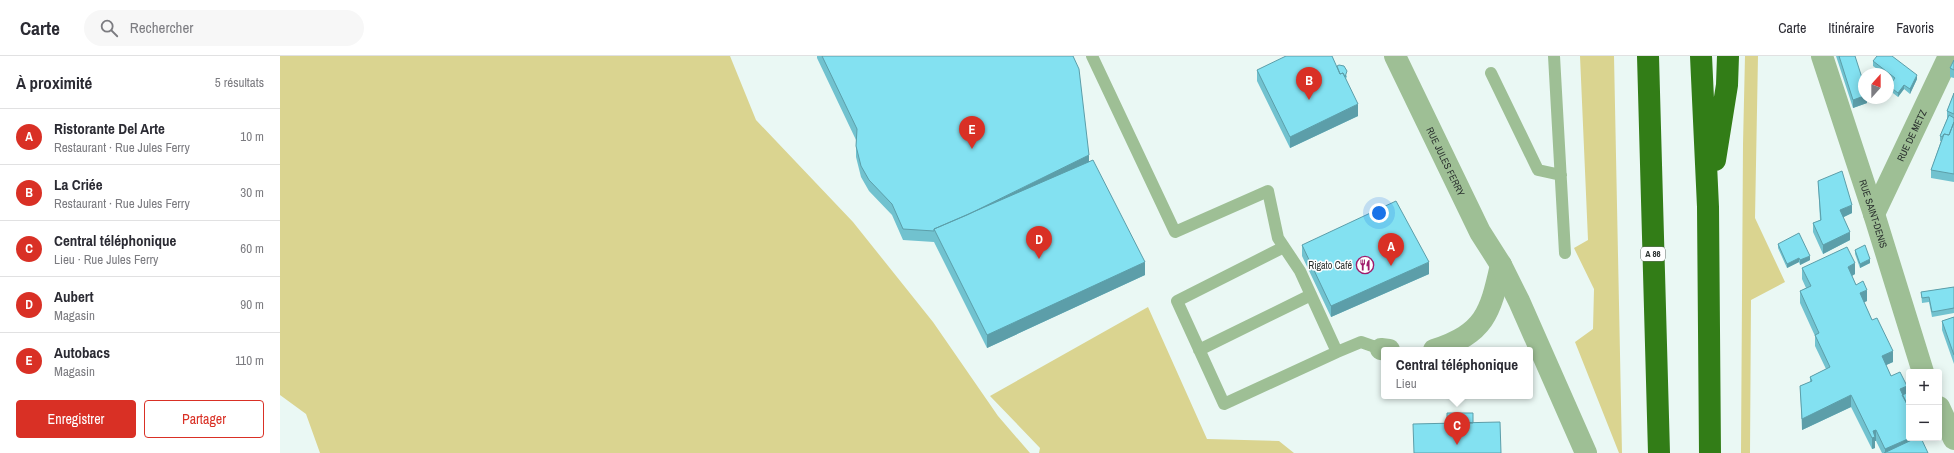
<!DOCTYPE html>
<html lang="fr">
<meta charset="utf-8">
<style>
body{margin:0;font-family:"Archivo Narrow",sans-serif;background:#f7f7f7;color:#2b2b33}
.controls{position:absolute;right:12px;bottom:12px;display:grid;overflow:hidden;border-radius:4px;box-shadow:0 2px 10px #0003}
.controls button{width:36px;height:36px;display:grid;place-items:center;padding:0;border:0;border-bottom:1px solid #e1e1e2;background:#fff;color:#2b2b33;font:20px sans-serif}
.compass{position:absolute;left:1578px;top:12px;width:36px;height:36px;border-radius:50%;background:#fff;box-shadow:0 2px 10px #0003;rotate:21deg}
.you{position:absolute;left:1099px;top:157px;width:14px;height:14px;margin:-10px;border:3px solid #fff;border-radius:50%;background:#1a73e8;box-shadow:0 0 0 6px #1a73e833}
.badge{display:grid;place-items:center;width:26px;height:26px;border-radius:50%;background:#d93025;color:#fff;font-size:13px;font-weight:700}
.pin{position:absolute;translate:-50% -33px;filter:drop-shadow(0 1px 2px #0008)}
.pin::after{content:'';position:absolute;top:21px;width:14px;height:12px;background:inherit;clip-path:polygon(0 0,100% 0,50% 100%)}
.popup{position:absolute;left:1101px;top:291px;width:152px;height:52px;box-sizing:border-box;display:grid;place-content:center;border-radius:4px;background:#fff;filter:drop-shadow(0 1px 3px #0005);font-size:13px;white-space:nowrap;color:#7c7c81}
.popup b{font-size:15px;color:#2b2b33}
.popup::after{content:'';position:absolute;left:50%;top:100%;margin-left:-8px;border:8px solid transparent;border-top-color:#fff}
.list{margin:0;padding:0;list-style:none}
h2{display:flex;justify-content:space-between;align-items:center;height:52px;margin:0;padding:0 16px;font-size:17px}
h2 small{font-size:13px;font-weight:400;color:#7c7c81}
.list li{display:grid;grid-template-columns:26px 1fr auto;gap:12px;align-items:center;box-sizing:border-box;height:56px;padding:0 16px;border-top:1px solid #e1e1e2}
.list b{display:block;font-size:15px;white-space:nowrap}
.list p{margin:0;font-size:13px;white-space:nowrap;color:#7c7c81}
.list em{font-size:13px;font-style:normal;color:#7c7c81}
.actions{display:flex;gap:8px;padding:12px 16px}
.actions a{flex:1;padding:9px 0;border:1px solid #d93025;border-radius:4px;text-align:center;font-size:14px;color:#d93025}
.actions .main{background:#d93025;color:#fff}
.icon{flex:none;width:22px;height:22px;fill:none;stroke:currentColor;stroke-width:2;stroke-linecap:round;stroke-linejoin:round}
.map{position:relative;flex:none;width:1674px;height:397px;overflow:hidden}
header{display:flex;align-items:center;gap:24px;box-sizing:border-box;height:56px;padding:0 20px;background:#fff;border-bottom:1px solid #e1e1e2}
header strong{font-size:19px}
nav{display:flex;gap:22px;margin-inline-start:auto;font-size:14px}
.search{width:280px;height:36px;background:#f7f7f7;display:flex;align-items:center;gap:10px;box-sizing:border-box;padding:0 14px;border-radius:22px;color:#7c7c81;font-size:15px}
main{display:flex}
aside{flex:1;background:#fff}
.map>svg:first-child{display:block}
.green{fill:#dad490}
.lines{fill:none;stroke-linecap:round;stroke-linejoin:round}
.service{stroke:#9ebf95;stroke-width:12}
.minor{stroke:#9ebf95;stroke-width:22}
.tertiary{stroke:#9ebf95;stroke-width:22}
.motorway{stroke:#327d17;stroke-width:22}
.wall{fill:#71c2cf}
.shaded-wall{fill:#5c9ea9}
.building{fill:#83e1f1;stroke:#5c9ea9}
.labels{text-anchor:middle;stroke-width:3;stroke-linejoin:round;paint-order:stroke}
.shield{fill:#fff;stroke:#6a6e6d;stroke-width:1}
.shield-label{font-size:9px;font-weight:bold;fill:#2a302e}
.street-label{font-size:10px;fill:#2a302e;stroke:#fff}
.poi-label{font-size:10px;fill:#2a302e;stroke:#fff;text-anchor:end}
</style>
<header>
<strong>Carte</strong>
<div class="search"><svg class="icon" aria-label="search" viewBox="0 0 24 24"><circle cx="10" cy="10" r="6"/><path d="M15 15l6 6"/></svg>Rechercher</div>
<nav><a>Carte</a><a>Itinéraire</a><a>Favoris</a></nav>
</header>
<main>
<aside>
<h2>À proximité<small>5 résultats</small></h2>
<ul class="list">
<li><span class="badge">A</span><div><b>Ristorante Del Arte</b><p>Restaurant · Rue Jules Ferry</p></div><em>10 m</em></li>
<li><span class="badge">B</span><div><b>La Criée</b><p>Restaurant · Rue Jules Ferry</p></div><em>30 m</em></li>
<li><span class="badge">C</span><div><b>Central téléphonique</b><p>Lieu · Rue Jules Ferry</p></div><em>60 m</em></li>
<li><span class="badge">D</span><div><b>Aubert</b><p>Magasin</p></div><em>90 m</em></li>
<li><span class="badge">E</span><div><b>Autobacs</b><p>Magasin</p></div><em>110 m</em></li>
</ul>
<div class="actions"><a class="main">Enregistrer</a><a>Partager</a></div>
</aside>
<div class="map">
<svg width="1674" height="397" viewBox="0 0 1674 397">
<rect width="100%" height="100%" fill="#eaf8f4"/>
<path class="green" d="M0,0h450l26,64 97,102 80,100 65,94 32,37h-710l-14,-39 -26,-19z
M1300,0h34l8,397h-3l-44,-111 18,-13 1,-40 -20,-41 14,-8z
M1465,0h13l-3,162 30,64 -34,18 -1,153h-9l2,-309z
M868,251l59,132 72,2 15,12h-255l1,-5 -50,-52z"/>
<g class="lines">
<path class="service" d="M812,0l83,176 93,-41 10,47 22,33 37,81 24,-10 20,7
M1274,0l11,197
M1211,17l47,97 23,5
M1004,191l-107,54 47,103 113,-52
M919,294l112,-55"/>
<g class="minor">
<path id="s1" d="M1542,0l52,158 49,158"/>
<path id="s2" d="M1594,158l75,-158"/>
<path d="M1101,293l8,1"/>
<path d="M1154,294c51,-17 56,-36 67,-85"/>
<path d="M1659,351l15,32"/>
</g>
<path class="tertiary" id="s3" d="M1115,0l85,176 21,33 18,36 67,152"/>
<path class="motorway" d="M1368,0l11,397
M1421,0l7,151 2,246
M1435,104l12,-75 1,-29"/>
</g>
<path class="wall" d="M537,0h256l16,106 56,113 -158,73 -53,-106 -31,-2 -11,-25 -23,-24 -8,-14 -5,-20v-17l-39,-82z
M1556,0h19l12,42v5l-14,5z
M1674,4v18l-4,-1v-9z
M1593,5l44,18 -7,15 -6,-5 -6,8 -9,-7v-4l4,-5 -5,-4v-3h-4l-11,-8z
M1057,10l10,10 -1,3 12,37 -68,32 -33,-67v-11z
M1674,37v89l-23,-4v-8l10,-29h-1v-5l7,-17v-8z
M1538,125l34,32 -9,4 7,23 -27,14 -10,-22v-9l7,-3z
M1498,188l32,16 -10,5 -1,-3 -12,6 -9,-20z
M1022,189l127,29 -98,43 -29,-61z
M1575,194l15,13 -10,5 -5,-14z
M1522,212l53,6 -3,2 4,9 11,16 -3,1 8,18 21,42 -7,3 5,11 16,17 2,45 19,15h-46l-6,-12h-1v7l-3,1 -21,-42 -49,23 -2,-44 10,-4v-5l16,-8 -11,-23v-10l-15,-33v-12l6,-3 -4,-9z
M1674,231v26l-22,4 -3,-15 -7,1 -1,-11z
M1674,261v47l-12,-34v-9z"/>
<path class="shaded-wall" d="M1637,19v4l-7,15v-5z
M1624,29v4l-6,8v-4z
M1584,40v2h3v5l-14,5v-8z
M1078,48v12l-68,32v-11z
M809,99v11l-154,65z
M1572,149v8l-12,6v-9z
M1570,176v8l-27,14v-9z
M1530,200v4l-10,5v-5z
M1519,202v4l-12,6v-4z
M1590,203v4l-10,5v-4z
M865,206v13l-158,73v-13z
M1149,206v12l-98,43v-11z
M1575,207v11l-7,4v-11z
M1587,234v11l-7,3v-11z
M1613,295v11l-11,5v-11z
M1627,330v11l-6,3 -1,-11z
M1571,339v12l-49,23v-11z
M1596,374v11h-1v7l-3,1v-11l1,-7z
M1630,382h11l-36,15v-4z"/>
<path class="building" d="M542,0h251l6,13 10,86 -122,60 -33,14v2l-31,-2 -11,-25 -23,-24 -8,-14 -5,-20 1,-17z
M1006,0h46l8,18 3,-1 15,31 -68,33 -33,-67z
M1559,0h16l9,28v12l-11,4z
M1597,0h15l25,19 -7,14 -6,-4 -6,8 -9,-7 6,-8 -22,-17z
M1674,4v10l-4,-2z
M1059,9l5,1 3,5 -2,6 -2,-4 -3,1 -3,-8z
M1674,37v21l-7,-3z
M1669,59l5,3v4l-5,13 -5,-1 -2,3 -2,-1z
M1674,66v52l-23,-4 13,-36 5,1z
M813,104l52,102 -158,73 -53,-106z
M1562,115l10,34 -12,5 10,22 -27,13 -10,-22 8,-3 -3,-39z
M1116,145l33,61 -98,44 -29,-61z
M1519,177l11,23 -10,4 -1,-2 -12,6 -9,-20z
M1585,189l5,14 -10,5 -5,-14z
M1567,191l8,16 -7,4 8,18 7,-4 4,9 -7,3 12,27 5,-2 16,33 -11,5 9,20 9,-4 7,14 -7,3 9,19v30h1l-25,11 -9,-19 -3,1 2,6 -3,1 -21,-43 -49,24 -2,-33 12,-5 -2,-4 20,-10 -15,-32 4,-2 -19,-42 11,-5 -9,-18z
M1674,231v21l-22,4 -3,-15 -7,1 -1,-6z
M1674,261v38l-12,-34z
M1627,337l2,5v10l-7,-13z
M1167,357h26v10h-26z
M1220,366l1,31h-87l-1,-29z
M1636,382h5l7,15h-44z"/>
<defs>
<symbol id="restaurant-ring" viewBox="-11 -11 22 22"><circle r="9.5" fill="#fff" stroke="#9f1c6c" stroke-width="1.5"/><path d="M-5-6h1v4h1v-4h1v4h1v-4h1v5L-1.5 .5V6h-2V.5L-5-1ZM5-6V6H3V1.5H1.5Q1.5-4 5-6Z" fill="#9f1c6c"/></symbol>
</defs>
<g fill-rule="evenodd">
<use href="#restaurant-ring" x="1075" y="199" width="20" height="20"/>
</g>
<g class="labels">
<rect class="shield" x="1361" y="191" width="24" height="14" rx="3"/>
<g class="shield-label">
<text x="1373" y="201">A 86</text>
</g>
<g class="street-label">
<text dy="4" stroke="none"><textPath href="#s2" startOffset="87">RUE DE METZ</textPath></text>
<text dy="4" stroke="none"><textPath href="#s3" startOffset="117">RUE JULES FERRY</textPath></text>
<text dy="4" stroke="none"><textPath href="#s1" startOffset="166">RUE SAINT-DENIS</textPath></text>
</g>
<g class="poi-label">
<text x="1072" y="213">Rigato Café</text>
</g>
</g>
</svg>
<div class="controls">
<button>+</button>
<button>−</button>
</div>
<svg class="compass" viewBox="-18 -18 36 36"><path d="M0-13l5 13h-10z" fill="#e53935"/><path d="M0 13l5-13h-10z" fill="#7c7c81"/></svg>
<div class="you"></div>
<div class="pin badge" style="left:1111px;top:210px">A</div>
<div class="pin badge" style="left:1029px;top:44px">B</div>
<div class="pin badge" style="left:1177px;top:389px">C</div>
<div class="popup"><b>Central téléphonique</b>Lieu</div>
<div class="pin badge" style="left:759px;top:203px">D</div>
<div class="pin badge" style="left:692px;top:93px">E</div>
</div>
</main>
